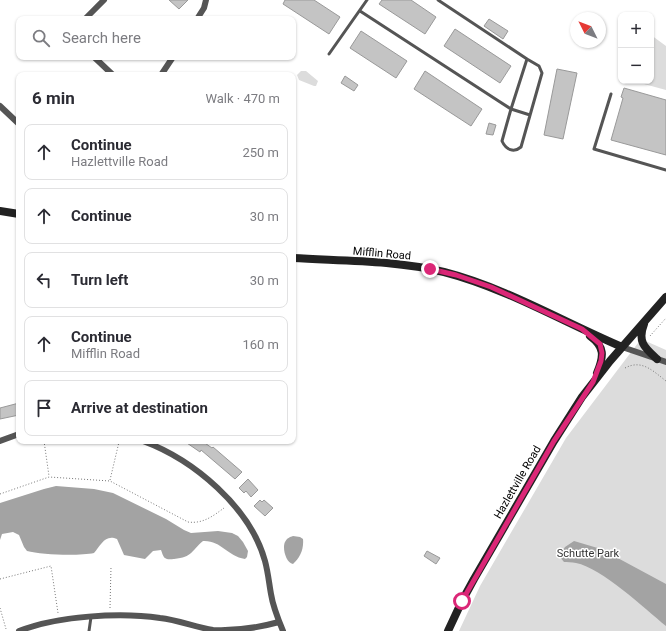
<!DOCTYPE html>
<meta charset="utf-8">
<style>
body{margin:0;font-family:Roboto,sans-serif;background:#f7f7f7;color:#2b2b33}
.controls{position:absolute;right:12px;top:12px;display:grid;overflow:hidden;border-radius:8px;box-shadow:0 1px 3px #0004}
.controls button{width:36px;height:36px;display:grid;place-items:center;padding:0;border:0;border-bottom:1px solid #e1e1e2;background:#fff;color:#2b2b33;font:20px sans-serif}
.compass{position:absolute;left:570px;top:12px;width:36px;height:36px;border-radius:50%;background:#fff;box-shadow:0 1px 3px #0004;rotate:312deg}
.stop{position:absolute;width:12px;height:12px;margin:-9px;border:3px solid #db2777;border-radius:50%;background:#fff}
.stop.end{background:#db2777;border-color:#fff;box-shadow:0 1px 4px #0008}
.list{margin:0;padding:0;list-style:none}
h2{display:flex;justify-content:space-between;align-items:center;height:52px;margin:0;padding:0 16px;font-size:17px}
h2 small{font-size:13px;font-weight:400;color:#7c7c81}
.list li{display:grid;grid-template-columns:26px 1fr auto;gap:12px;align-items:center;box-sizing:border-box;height:56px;margin:0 8px 8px;padding:0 8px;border:1px solid #e1e1e2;border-radius:8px}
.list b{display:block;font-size:15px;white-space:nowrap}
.list p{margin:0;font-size:13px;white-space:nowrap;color:#7c7c81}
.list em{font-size:13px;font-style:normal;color:#7c7c81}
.icon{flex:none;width:22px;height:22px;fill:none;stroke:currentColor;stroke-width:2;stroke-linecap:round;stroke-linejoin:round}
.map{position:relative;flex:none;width:666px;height:631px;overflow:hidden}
.search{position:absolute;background:#fff;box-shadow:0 1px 3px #0004;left:16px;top:16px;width:280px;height:44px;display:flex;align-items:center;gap:10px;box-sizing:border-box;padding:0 14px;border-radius:8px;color:#7c7c81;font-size:15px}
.panel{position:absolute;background:#fff;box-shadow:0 1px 3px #0004;left:16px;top:72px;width:280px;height:372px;border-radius:8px}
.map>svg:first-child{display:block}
.green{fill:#dcdcdc}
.water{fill:#a3a3a3}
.building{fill:#c4c4c4;stroke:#999}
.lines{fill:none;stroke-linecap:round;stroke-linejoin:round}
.path{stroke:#777;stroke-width:1;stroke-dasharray:1 2;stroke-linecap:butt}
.lane{stroke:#555;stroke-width:3}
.street{stroke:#555;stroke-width:6}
.secondary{stroke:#222;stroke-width:8}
.route{stroke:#db2777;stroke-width:5}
.labels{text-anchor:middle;stroke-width:3;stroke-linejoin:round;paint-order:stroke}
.street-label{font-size:11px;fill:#000;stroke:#fff}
.park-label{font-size:11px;fill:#333;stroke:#fff}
</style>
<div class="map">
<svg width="666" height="631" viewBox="0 0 666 631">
<rect width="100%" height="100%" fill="#fff"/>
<path class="green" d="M651,35l15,11v44l-33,-9h18z
M301,71h5l12,10 -2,5h-2l-15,-6 -2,-5z
M641,339l25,11v281h-207l21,-45 86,-148z"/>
<path class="water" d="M56,486l38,3 19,4 53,26 18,11 7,3 27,-2 14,2 6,3 5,6 5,9 -1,6 -2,2c-18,-3 -24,-19 -42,-18 -12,10 -10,16 -29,18 -2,0 -7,1 -9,-1 -2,-1 -3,-6 -4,-8l-8,1 -8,8 -21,-4 -7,-16c-12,-5 -16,6 -23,14 -14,3 -53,2 -67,-2l-3,-4 -5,-12 -6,-3 -11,2 -2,6v-37l44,-14z
M293,536l7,1 3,2c1,10 -3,19 -10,25 -7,-1 -11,-16 -8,-22 2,-4 5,-5 8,-6z
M574,541l27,8 65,35v42c-22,-18 -64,-58 -90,-63 -4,-1 -9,-1 -12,-1l-5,-6 6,-9z"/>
<path class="building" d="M169,0h19l-9,9z
M285,0h29l26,17 -11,17 -46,-30z
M382,0h29l25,17 -11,17 -46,-30z
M489,19l19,12 -5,8 -19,-13z
M455,29l56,37 -11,17 -56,-37z
M361,31l46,30 -11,17 -46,-30z
M557,69l20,4 -14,66 -19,-4z
M425,71l57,38 -11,17 -57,-37z
M345,76l13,9 -4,6 -13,-8z
M624,88l42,12v55l-55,-15 12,-42 -2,-1z
M489,123l7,2 -3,10 -7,-1z
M19,403v12l-19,4v-11z
M184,441h18l10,7 1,-1 29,25 -7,7 -34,-29 -1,2z
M248,479l10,11 -7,7 -5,-6 -2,2 -5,-5z
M260,500l2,2 2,-2 9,8 -8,8 -11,-10z
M427,551l13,7 -4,6 -12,-8z"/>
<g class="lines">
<path class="path" d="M650,336l16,-18
M625,368c17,-9 28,3 41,13
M44,441l5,35
M110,480l9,-38
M0,494l49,-17 61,4 78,41c15,2 25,-6 36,-14
M0,579l51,-13 7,47
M0,608l6,21
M110,608l1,-41"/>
<path class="lane" d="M438,0l89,59 12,7 3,7 -21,74c-7,6 -15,3 -19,-6l9,-32 16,-50
M360,11l137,89 14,9 19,6
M329,54l38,-54
M611,94l-17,55 72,21
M89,631l2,-14"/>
<path class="street" d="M85,19l19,-19
M197,19l7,-11 2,-8
M94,57l19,18
M161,75l12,-18
M0,106l19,18
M622,347l44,15
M0,441l19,-7
M143,441c51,19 107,66 122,120 3,11 4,22 6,33 2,13 7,25 12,37
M19,631c38,-15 101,-19 141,-13 18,2 35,9 53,12 23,1 44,-2 66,-8"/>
<path class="secondary" d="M0,211l19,3
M293,258c50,3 101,2 151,14 62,16 119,50 178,75
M644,324c-7,18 1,24 13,35
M590,336c15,11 14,20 7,37
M448,631l14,-30 12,-22 80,-138 28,-44 28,-36 56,-64"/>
</g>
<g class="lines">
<path class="route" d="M430,269l26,6 35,12 91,42 18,15 2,9 -1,8 -8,21 -39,59 -92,160"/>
</g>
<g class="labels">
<g class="street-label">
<text transform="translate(382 253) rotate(5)" y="4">Mifflin Road</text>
<text transform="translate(517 482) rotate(-60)" y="4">Hazlettville Road</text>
</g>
<g class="park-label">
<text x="588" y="557">Schutte Park</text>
</g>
</g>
</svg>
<div class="controls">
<button>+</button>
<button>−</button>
</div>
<svg class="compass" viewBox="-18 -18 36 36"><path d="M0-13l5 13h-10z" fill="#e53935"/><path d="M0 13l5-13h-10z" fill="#7c7c81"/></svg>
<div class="stop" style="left:462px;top:601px"></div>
<div class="stop end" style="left:430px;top:269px"></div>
<div class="search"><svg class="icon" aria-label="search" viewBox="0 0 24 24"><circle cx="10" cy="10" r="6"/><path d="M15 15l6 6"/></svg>Search here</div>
<section class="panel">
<h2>6 min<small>Walk · 470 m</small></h2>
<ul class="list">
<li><svg class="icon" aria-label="ahead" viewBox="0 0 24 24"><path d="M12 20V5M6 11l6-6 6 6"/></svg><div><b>Continue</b><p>Hazlettville Road</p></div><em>250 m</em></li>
<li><svg class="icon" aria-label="ahead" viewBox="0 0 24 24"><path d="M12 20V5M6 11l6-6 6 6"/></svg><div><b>Continue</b></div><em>30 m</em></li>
<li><svg class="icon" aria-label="left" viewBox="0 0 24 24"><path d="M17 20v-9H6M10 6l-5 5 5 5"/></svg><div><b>Turn left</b></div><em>30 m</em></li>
<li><svg class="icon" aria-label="ahead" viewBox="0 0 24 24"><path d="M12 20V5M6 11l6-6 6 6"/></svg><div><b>Continue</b><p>Mifflin Road</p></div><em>160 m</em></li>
<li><svg class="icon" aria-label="arrive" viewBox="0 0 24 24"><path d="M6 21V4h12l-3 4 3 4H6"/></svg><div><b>Arrive at destination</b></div></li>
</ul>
</section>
</div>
